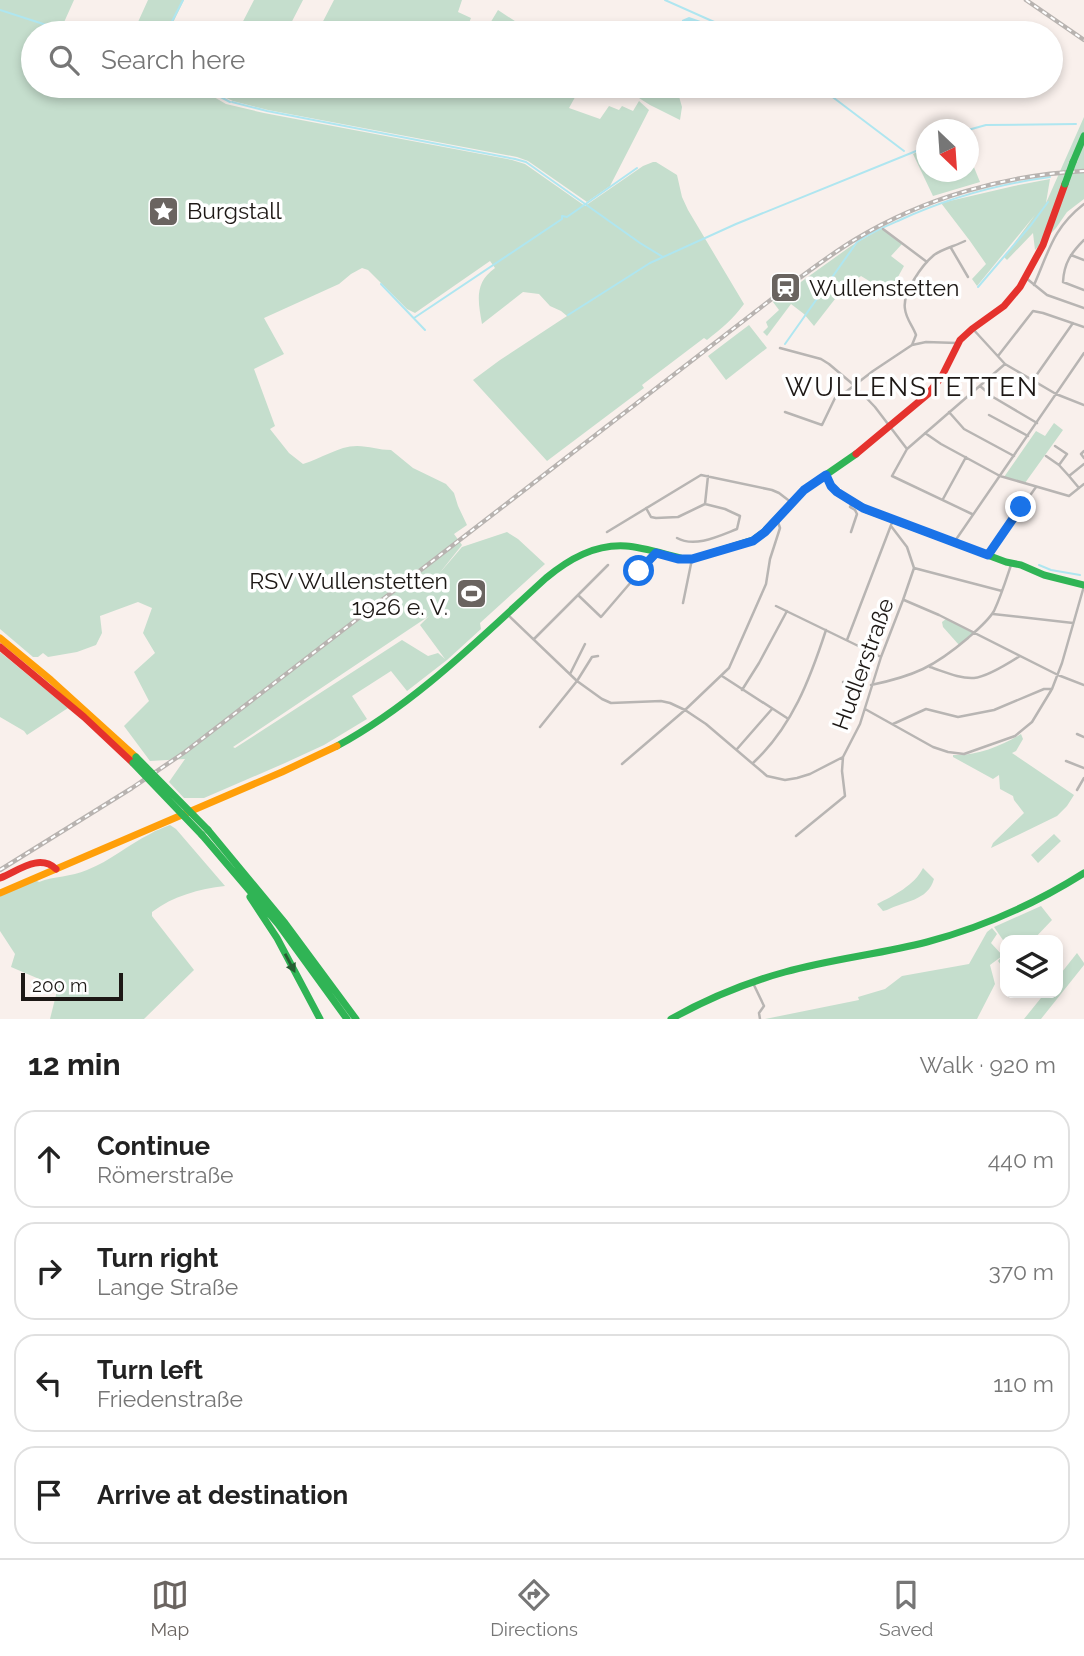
<!DOCTYPE html>
<meta charset="utf-8">
<style>
body{margin:0;font-family:Raleway,sans-serif;background:#f6f6f6;color:#222}
.controls{position:absolute;right:21px;bottom:21px;display:grid;overflow:hidden;border-radius:14px;box-shadow:0 4px 10px #0003}
.controls button{width:63px;height:63px;display:grid;place-items:center;padding:0;border:0;border-bottom:2px solid #e0e0e0;background:#fff;color:#222;font:35px sans-serif}
.compass{position:absolute;left:916px;top:119px;width:63px;height:63px;border-radius:50%;background:#fff;box-shadow:0 4px 10px #0003;rotate:155deg}
.scale{position:absolute;left:21px;bottom:18px;width:102px;box-sizing:border-box;padding-left:7px;border:4px solid #1d1815;border-top:0;font-size:19px;line-height:24px;white-space:nowrap;color:#1d1815;-webkit-text-stroke:5px #fff;paint-order:stroke}
.stop{position:absolute;width:21px;height:21px;margin:-16px;border:5px solid #1a73e8;border-radius:50%;background:#fff}
.stop.end{background:#1a73e8;border-color:#fff;box-shadow:0 2px 7px #0008}
.list{margin:0;padding:0;list-style:none}
h2{display:flex;justify-content:space-between;align-items:center;height:91px;margin:0;padding:0 28px;font-size:30px}
h2 small{font-size:23px;font-weight:400;color:#767676}
.list li{display:grid;grid-template-columns:46px 1fr auto;gap:21px;align-items:center;box-sizing:border-box;height:98px;margin:0 14px 14px;padding:0 14px;border:2px solid #e0e0e0;border-radius:21px}
.list b{display:block;font-size:26px;white-space:nowrap}
.list p{margin:0;font-size:23px;white-space:nowrap;color:#767676}
.list em{font-size:23px;font-style:normal;color:#767676}
.icon{flex:none;width:38px;height:38px;fill:none;stroke:currentColor;stroke-width:2;stroke-linecap:round;stroke-linejoin:round}
.map{position:relative;flex:none;width:1084px;height:1019px;overflow:hidden}
.search{position:absolute;background:#fff;box-shadow:0 4px 10px #0003;left:21px;right:21px;top:21px;height:77px;display:flex;align-items:center;gap:18px;box-sizing:border-box;padding:0 24px;border-radius:38px;color:#767676;font-size:26px}
.sheet{height:539px;background:#fff}
nav{display:flex;justify-content:space-around;align-items:center;box-sizing:border-box;height:98px;border-top:2px solid #e0e0e0;background:#fff;font-size:19px;color:#767676}
nav a{display:grid;justify-items:center;gap:4px}
nav .on{color:#6a6460}
.map>svg:first-child{display:block}
.green{fill:#c5decd;fill-rule:evenodd}
.water{fill:#afe6f0}
.lines{fill:none;stroke-linecap:round;stroke-linejoin:round}
.stream{stroke:#afe6f0;stroke-width:2}
.street{stroke:#b8b5b3;stroke-width:2.5}
.fast{stroke:#30b455;stroke-width:7}
.slow{stroke:#ff9f0a;stroke-width:7}
.jam{stroke:#e5322d;stroke-width:7}
.rail-casing{stroke:#b8b3b0;stroke-width:4.5}
.rail{stroke:#fff;stroke-width:2;stroke-dasharray:5;stroke-linecap:butt}
.fast-bridge{stroke:#30b455;stroke-width:7}
.oneway{fill:#265e32}
.route{stroke:#1a73e8;stroke-width:9}
.labels{text-anchor:middle;stroke-width:7;stroke-linejoin:round;paint-order:stroke}
.poi-label{font-size:23px;fill:#1d1815;stroke:#fff;text-anchor:start}
.street-label{font-size:23px;fill:#1d1815;stroke:#fff}
.quarter-label{font-size:26px;letter-spacing:2px;fill:#1d1815;stroke:#fff}
</style>
<div class="map">
<svg width="1084" height="1019" viewBox="0 0 1084 1019">
<rect width="100%" height="100%" fill="#f9f0ec"/>
<path class="green" d="M0,0h74l-13,29 14,4h-42v53h162l31,18 38,9 248,47 13,4 60,42 58,-40 10,-4h3l21,13 5,22 6,13 56,94c-10,14 -23,25 -37,36l-3,-2 -62,47 2,3 -97,73 -74,-81 27,-20 67,-44 -6,-5 -11,-5 -11,-12 -16,-2 -41,32c-4,-23 -8,-41 13,-56l-5,-7 -75,52 -8,-4 -39,-39 -6,-2 -11,6 -12,10 -75,34 20,36 -30,15 21,57 -5,3 19,24 14,11c18,-5 35,-18 54,-18 12,0 22,4 34,4l22,18 33,16 8,9 4,13 9,19 -13,9 8,11 -24,30 24,-28 45,-15 11,7 27,25 -65,59 1,6 -34,31 -40,31 -16,-20 -39,25 15,23 -43,26 -39,18 -81,35h-20l-15,-16 16,-23 -35,2 -26,-35 25,-25 -15,-29 21,-19 -12,-20 9,-25 -14,-6 -38,14 2,17 -6,12 -19,7 -29,5 -5,-4 -5,4h-5l-33,-28zM429,616l-9,9 25,34 -7,-6 -10,3 -26,-16 -167,108 -2,-1z
M148,0h36l-16,33h-35z
M254,0h49l-17,33h-49z
M334,0h128l-4,12 13,6 -2,5 17,7 12,-20 35,23h-216z
M211,86h360l8,4 -10,18 31,11 9,-13 10,4 3,-4 11,5 6,-10 10,9 -39,76 -23,16 -59,-41 -11,-4 -249,-47 -35,-9 -24,-11z
M620,86h56l6,21 -2,13 -30,-15z
M1084,117v82l-17,13 -11,16 -21,22 -2,-17 -26,27 -3,-3 31,-42 -58,71 -5,-7 14,-15 -16,-23 -29,-38 73,-17 36,-7 -4,24z
M926,148v24h42l1,-17 11,27 -47,14 -20,-42z
M882,228l20,16 -11,12 13,10 -15,27 -28,-17 -19,14 -28,36 -10,-12 -13,-10 -24,32 -4,-4 5,-5 -2,-5 13,-12 -6,-8 78,-56z
M749,325l18,23 -41,32 -18,-24z
M1054,423l9,7 -38,53 -21,-6 32,-46 9,5z
M946,619l27,14 -14,12 -16,-18 -1,-5z
M0,652l68,56 -41,27 -3,-4 -24,-14z
M1021,734l2,5 -7,12 -4,2 62,42 -7,11 -10,10 -66,32 2,-5 31,-30 -10,-13 -1,-4 -13,-7 -1,-14 -6,4 -40,-22v-2c24,1 48,-9 68,-21z
M170,825l6,4 49,57c-26,3 -52,10 -73,26v4l42,54 -50,49h-94l8,-32 -47,-20 4,-13 -15,-23v-37l33,-15 6,3c15,-6 32,-5 48,-12 23,-9 41,-25 63,-36 6,-4 13,-6 20,-9z
M1054,834l7,7 -23,22 -7,-8z
M923,868l11,11c-6,22 -30,22 -47,31l-4,1 -6,-7c16,-8 38,-19 46,-36z
M1041,906l11,14 -19,20h-28v3l-11,-16z
M992,928l5,6 -6,9 12,13 2,-3v17l-7,-9 4,-5 -12,9 5,19 -18,35h-212l94,-19 -1,-3 27,-8 17,-13 67,-12 18,-32z
M1077,953l7,10v2l-43,54h-17l21,-26h13v-16z"/>
<path class="water" d="M689,17l32,11 7,5h-46v-13z"/>
<g class="lines">
<path class="stream" d="M665,0l74,33
M0,10l71,23
M166,33l17,-33
M200,86l30,16
M818,86l86,65
M232,102l35,9 248,48 11,3 114,81 23,14
M968,130l18,-5 90,-1
M381,284l44,46
M978,287l53,-62 17,-23
M568,315l82,-52 86,-39 190,-77
M414,318l148,-99v-3l5,1 70,-49
M785,344l72,-102c14,-10 29,-16 43,-22 48,-22 98,-36 150,-43
M1039,565l12,5 29,5"/>
<path class="street" d="M883,229l44,33
M1084,240c-13,13 -20,23 -21,42l21,8
M951,248l17,29
M1071,255l13,5
M1026,278l21,17 37,13
M1034,285c15,-34 19,-57 50,-81
M972,328l33,36 51,30 28,11
M912,345l4,-10c-3,-9 -10,-16 -11,-26 -3,-16 17,-44 29,-54 8,-6 21,-9 31,-14
M780,348l41,11 8,5 26,22 20,21 32,42
M998,356l35,-45 10,2 41,14
M1033,380l40,-57
M980,386l13,11 44,26
M785,412l37,13 13,-27 12,-7 26,-20 39,-26 14,-3 31,1
M949,412l15,17 50,27
M989,415l39,21
M925,433l16,11 59,32 69,20 15,-12
M1055,446l12,8 -8,11
M1084,451l-3,3 3,4
M1046,456l13,9 10,11
M1079,488l-10,-12 15,-12
M943,499l23,-42
M705,504l3,-28
M646,508l5,9 5,1 22,-1 27,-13 20,5 15,7 -3,13c-18,7 -42,19 -60,9
M972,514l-80,-38 15,-27 98,-85
M607,532l94,-57 71,15 7,3 13,10
M851,532l6,-18 -2,-4 -5,-3 3,-5
M955,541l129,-188
M988,555l48,-68
M914,568l88,23
M578,595l23,22 55,-64
M904,600l35,15 119,60 26,10
M683,603l9,-44
M776,606l105,51
M507,614l70,67 25,18 9,4 50,-2 9,2 15,7 21,14 61,52 18,4 12,-2 13,-4 33,-17 17,-33 21,-67 22,-57 11,-32 -7,-21 -16,-21
M993,614l80,9
M534,639l74,-74
M847,640l46,-120
M930,667c13,4 29,12 44,11 13,-1 35,-15 46,-22
M570,674l15,-30
M722,676l65,42
M843,682h6l3,-2 20,-27
M871,685c43,-9 63,-18 97,-47 8,-7 20,-17 26,-27 7,-15 12,-31 17,-46
M742,690l17,-27 28,-52
M865,709l68,38 15,5 16,2 51,-18 17,-14 20,-33 10,-26 22,-77
M893,724l33,-15 32,8 36,-7 50,-21h8
M540,727l37,-46 15,-24 6,-1
M1077,734l7,3
M737,749l35,-40
M1066,761l18,7
M753,763c39,-36 57,-84 73,-133
M622,764l63,-54 44,-42 37,-84 4,-25 10,-31 -3,-9
M1077,790l7,-12
M796,836l49,-40 -3,-25 1,-14
M753,983l11,23 -5,7 1,6"/>
<path class="fast" d="M1073,162l11,-26
M826,475l5,11 6,6 30,18 139,52 15,3 23,10 40,10
M337,746c79,-43 143,-108 209,-168 23,-19 49,-34 80,-32 17,1 41,9 59,13h7l61,-19 11,-8 40,-42 52,-36
M208,830l77,93 71,96
M202,835l76,89 69,95
M250,897l27,41 43,81
M671,1019c36,-20 74,-36 114,-47 47,-13 95,-18 142,-30 56,-15 108,-38 157,-69"/>
<path class="slow" d="M0,638l51,42 85,77
M0,893l282,-121 55,-26"/>
<path class="jam" d="M856,454l72,-60 14,-18 18,-36 12,-11 32,-23 16,-19 23,-42 22,-61
M0,647l84,70 49,46
M0,878c18,-7 39,-25 56,-9"/>
<defs>
<path id="rail" d="M1026,0l58,40
M0,870l132,-82 53,-36 601,-464c23,-17 45,-34 70,-49 68,-41 149,-64 228,-68"/>
</defs>
<use href="#rail" class="rail-casing"/>
<use href="#rail" class="rail"/>
<path class="fast-bridge" d="M1065,184l8,-22
M136,757l72,73
M133,763l69,72"/>
</g>
<defs><path id="oneway-solid" d="M-6-.8H1V-3.2L6.5 0L1 3.2V.8H-6Z" transform="scale(1.75)"/></defs>
<use class="oneway" href="#oneway-solid" transform="translate(290 963) rotate(62)"/>
<g class="lines">
<path class="route" d="M639,571l17,-18 22,6h14l61,-18 12,-9 39,-42 22,-15 5,11 6,6 26,16 125,47 33,-48"/>
</g>
<defs>
<symbol id="sight-square" viewBox="-11 -11 22 22"><rect x="-9" y="-9" width="18" height="18" rx="4" fill="#6a6460" stroke="#fff"/><path d="M0-6L1.8-2.2L6-1.7L2.9 1.2L3.7 5.4L0 3.3L-3.7 5.4L-2.9 1.2L-6-1.7L-1.8-2.2Z" fill="#fff"/></symbol>
<symbol id="station-square" viewBox="-11 -11 22 22"><rect x="-9" y="-9" width="18" height="18" rx="4" fill="#6a6460" stroke="#fff"/><path d="M-3-6H3Q5-6 5-4V2Q5 4 3 4L4.5 6H3L1.5 4h-3L-3 6H-4.5L-3 4Q-5 4-5 2V-4Q-5-6-3-6ZM-3.5-4v3h7v-3ZM-3.5 1v1.5H-2V1ZM2 1v1.5H3.5V1Z" fill="#fff"/></symbol>
<symbol id="stadium-square" viewBox="-11 -11 22 22"><rect x="-9" y="-9" width="18" height="18" rx="4" fill="#6a6460" stroke="#fff"/><path d="M0-5a6.5 5 0 1 0 0 10a6.5 5 0 1 0 0-10ZM-3.5-1.8h7v3.6h-7Z" fill="#fff"/></symbol>
</defs>
<g fill-rule="evenodd">
<use href="#sight-square" x="146" y="194" width="35" height="35"/>
<use href="#station-square" x="768" y="270" width="35" height="35"/>
<use href="#stadium-square" x="454" y="576" width="35" height="35"/>
</g>
<g class="labels">
<g class="poi-label">
<text x="187" y="219">Burgstall</text>
<text x="809" y="296">Wullenstetten</text>
<text x="448" y="589" text-anchor="end">RSV Wullenstetten<tspan x="448" dy="26">1926 e. V.</tspan></text>
</g>
<g class="street-label">
<text transform="translate(863 664) rotate(-70)" y="8">Hudlerstraße</text>
</g>
<g class="quarter-label">
<text x="912" y="396">WULLENSTETTEN</text>
</g>
</g>
</svg>
<div class="controls">
<button><svg class="icon" aria-label="layers" viewBox="0 0 24 24"><path d="M12 4l9 5-9 5-9-5zM3 14l9 5 9-5"/></svg></button>
</div>
<svg class="compass" viewBox="-18 -18 36 36"><path d="M0-13l5 13h-10z" fill="#e53935"/><path d="M0 13l5-13h-10z" fill="#767676"/></svg>
<div class="scale">200 m</div>
<div class="stop" style="left:639px;top:571px"></div>
<div class="stop end" style="left:1021px;top:507px"></div>
<div class="search"><svg class="icon" aria-label="search" viewBox="0 0 24 24"><circle cx="10" cy="10" r="6"/><path d="M15 15l6 6"/></svg>Search here</div>
</div>
<section class="sheet">
<h2>12 min<small>Walk · 920 m</small></h2>
<ul class="list">
<li><svg class="icon" aria-label="ahead" viewBox="0 0 24 24"><path d="M12 20V5M6 11l6-6 6 6"/></svg><div><b>Continue</b><p>Römerstraße</p></div><em>440 m</em></li>
<li><svg class="icon" aria-label="right" viewBox="0 0 24 24"><path d="M7 20v-9h11M14 6l5 5-5 5"/></svg><div><b>Turn right</b><p>Lange Straße</p></div><em>370 m</em></li>
<li><svg class="icon" aria-label="left" viewBox="0 0 24 24"><path d="M17 20v-9H6M10 6l-5 5 5 5"/></svg><div><b>Turn left</b><p>Friedenstraße</p></div><em>110 m</em></li>
<li><svg class="icon" aria-label="arrive" viewBox="0 0 24 24"><path d="M6 21V4h12l-3 4 3 4H6"/></svg><div><b>Arrive at destination</b></div></li>
</ul>
</section>
<nav>
<a class="on"><svg class="icon" aria-label="map" viewBox="0 0 24 24"><path d="M3 6l6-2 6 2 6-2v14l-6 2-6-2-6 2zM9 4v14M15 6v14"/></svg>Map</a>
<a><svg class="icon" aria-label="directions" viewBox="0 0 24 24"><path d="M12 3l9 9-9 9-9-9zM9 14v-3h6M13 9l2 2-2 2"/></svg>Directions</a>
<a><svg class="icon" aria-label="saved" viewBox="0 0 24 24"><path d="M7 4h10v16l-5-4-5 4z"/></svg>Saved</a>
</nav>
